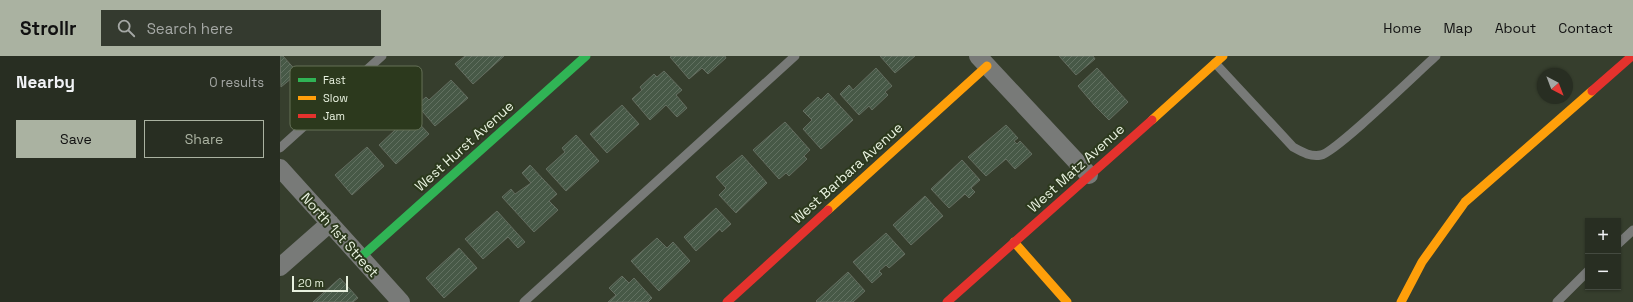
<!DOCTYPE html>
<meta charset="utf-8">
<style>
body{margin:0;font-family:"Space Grotesk",sans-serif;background:#343a2f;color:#f1f3f6}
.controls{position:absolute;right:12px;bottom:12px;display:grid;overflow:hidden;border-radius:0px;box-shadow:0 1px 3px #0004}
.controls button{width:36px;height:36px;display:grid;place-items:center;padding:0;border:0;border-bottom:1px solid #444a40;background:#282e22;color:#f1f3f6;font:20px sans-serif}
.compass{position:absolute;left:1257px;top:12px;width:36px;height:36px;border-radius:50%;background:#282e22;box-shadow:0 1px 3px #0004;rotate:138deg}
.scale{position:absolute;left:12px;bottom:10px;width:56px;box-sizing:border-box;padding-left:4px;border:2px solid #e8f1df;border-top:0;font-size:11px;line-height:14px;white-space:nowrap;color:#e8f1df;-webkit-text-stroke:3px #2c391d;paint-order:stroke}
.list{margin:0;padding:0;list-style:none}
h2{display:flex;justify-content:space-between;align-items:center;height:52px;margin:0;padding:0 16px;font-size:17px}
h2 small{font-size:13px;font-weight:400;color:#a5a8a5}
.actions{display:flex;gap:8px;padding:12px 16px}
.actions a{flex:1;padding:9px 0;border:1px solid #aab2a1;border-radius:0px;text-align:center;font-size:14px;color:#aab2a1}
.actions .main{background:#aab2a1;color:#111}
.icon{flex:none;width:22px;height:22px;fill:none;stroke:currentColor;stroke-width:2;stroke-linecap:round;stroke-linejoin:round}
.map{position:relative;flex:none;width:1353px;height:246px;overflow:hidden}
header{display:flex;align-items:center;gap:24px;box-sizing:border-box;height:56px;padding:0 20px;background:#aab2a1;color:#111}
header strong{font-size:19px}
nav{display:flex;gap:22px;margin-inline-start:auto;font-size:14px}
.search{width:280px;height:36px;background:#343a2f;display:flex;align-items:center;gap:10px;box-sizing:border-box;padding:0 14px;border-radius:0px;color:#a5a8a5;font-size:15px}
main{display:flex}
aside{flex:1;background:#282e22}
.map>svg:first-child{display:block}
.building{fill:url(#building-hatch);stroke:#646d60}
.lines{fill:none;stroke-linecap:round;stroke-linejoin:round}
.lane{stroke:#787a78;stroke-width:9}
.street{stroke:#787a78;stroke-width:18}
.fast{stroke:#30b455;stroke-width:9}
.slow{stroke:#ff9f0a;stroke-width:9}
.jam{stroke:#e5322d;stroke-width:9}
.labels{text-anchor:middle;stroke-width:4;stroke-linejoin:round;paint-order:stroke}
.street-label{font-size:14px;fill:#e8f1df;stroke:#2c391d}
.key{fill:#2c391d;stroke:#647057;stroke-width:1}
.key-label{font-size:11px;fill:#e8f1df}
</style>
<header>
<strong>Strollr</strong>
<div class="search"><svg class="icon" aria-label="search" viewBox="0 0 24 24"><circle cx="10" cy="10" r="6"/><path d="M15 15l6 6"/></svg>Search here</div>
<nav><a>Home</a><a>Map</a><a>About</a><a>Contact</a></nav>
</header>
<main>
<aside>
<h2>Nearby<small>0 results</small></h2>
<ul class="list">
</ul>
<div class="actions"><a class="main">Save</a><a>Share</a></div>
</aside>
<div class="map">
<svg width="1353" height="246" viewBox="0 0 1353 246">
<defs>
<pattern id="building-hatch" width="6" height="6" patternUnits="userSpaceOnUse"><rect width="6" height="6" fill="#475947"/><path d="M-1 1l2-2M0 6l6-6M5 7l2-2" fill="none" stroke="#627161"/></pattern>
</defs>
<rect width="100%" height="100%" fill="#363e2d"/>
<path class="building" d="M0,0h3l15,17 -17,14z
M185,0h39l-31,28 -18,-20z
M392,0h53l1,2 -18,16 -6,-6 -13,11 -19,-22z
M600,0h35l-20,17z
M779,0h34l2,3 -19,16z
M596,12l16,18 -7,6 3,3 -16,15 -3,-4 -10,9 -19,-21 9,-9 4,5z
M817,12l31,34 -19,18 -14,-14 -17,-20z
M384,15l18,19 -6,5 11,13 -10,9 -11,-12 -16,15 -18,-21 10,-9 -2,-3 14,-13 3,3z
M171,24l17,18 -33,28 -18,-21 9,-8 3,3z
M548,37l25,27 -32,29 -18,-20 9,-9 -9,-9 15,-14 3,3z
M342,49l17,19 -32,29 -17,-19z
M131,59l18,19 -33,30 -17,-19z
M505,66l25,28 -6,6 3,3 -18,17 -3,-3 -7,6 -26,-29z
M726,69l12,13 -4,3 3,3 3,-3 12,13 -17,15 -9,-10 -20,17 -18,-19z
M296,79l23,26 -33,30 -20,-22 19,-17 -3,-4z
M87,91l17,19 -32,29 -17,-20z
M462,99l25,28 -31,30 -17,-18 7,-7 -10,-11z
M682,104l18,20 -9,8 4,4 -6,6 -4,-4 -16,14 -18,-19z
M250,109l27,29 -8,7 9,9 -24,22 -32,-35 9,-8 4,5 16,-11 -9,-10z
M645,140l18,20 -32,29 -18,-20z
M436,152l15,16 -9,8 -2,-3 -24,22 -12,-14z
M217,155l28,31 -7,6 -10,-11 -25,22 -18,-20z
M606,177l19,21 -16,14 -3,-3 -7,6 3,3 -10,9 -19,-21z
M377,182l10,10 6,-6 17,19 -31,30 -28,-30z
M179,192l18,20 -33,30 -18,-20z
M568,216l17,19 -12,11h-36l-1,-1z
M342,220l7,7 5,-5 18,20 -4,4h-40l8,-7 -7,-7z
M60,222l18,20 -5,4h-40z"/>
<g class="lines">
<path class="lane" d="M935,7l78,84c9,5 17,10 28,8 15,-3 98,-84 115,-99
M0,92l102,-92
M1338,188l15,-14
M244,246l271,-246
M1277,246l31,-31"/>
<path class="street" d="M698,0l111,119
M0,112l121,134
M0,211l50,-44"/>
<path class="fast" d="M81,201l225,-201"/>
<path class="slow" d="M872,64l71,-64
M548,154l159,-144
M734,186l53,60
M1121,246l21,-40 43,-60 127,-111"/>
<path class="jam" d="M1312,35l40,-35
M447,246l101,-92
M667,246l205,-182"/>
</g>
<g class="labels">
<g class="street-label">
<text transform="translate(184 90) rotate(-42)" y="5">West Hurst Avenue</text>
<text transform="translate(796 112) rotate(-42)" y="5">West Matz Avenue</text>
<text transform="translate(567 117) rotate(-42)" y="5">West Barbara Avenue</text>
<text transform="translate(60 179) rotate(48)" y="5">North 1st Street</text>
</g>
</g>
<rect x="10" y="10" width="132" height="64" rx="6" class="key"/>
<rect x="18" y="22" width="18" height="4" fill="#30b455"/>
<rect x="18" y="40" width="18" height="4" fill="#ff9f0a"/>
<rect x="18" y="58" width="18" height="4" fill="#e5322d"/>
<g class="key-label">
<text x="43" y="28">Fast</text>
<text x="43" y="46">Slow</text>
<text x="43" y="64">Jam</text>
</g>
</svg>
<div class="controls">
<button>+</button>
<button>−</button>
</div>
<svg class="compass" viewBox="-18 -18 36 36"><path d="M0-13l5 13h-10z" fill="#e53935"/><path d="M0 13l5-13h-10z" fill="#a5a8a5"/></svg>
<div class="scale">20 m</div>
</div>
</main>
